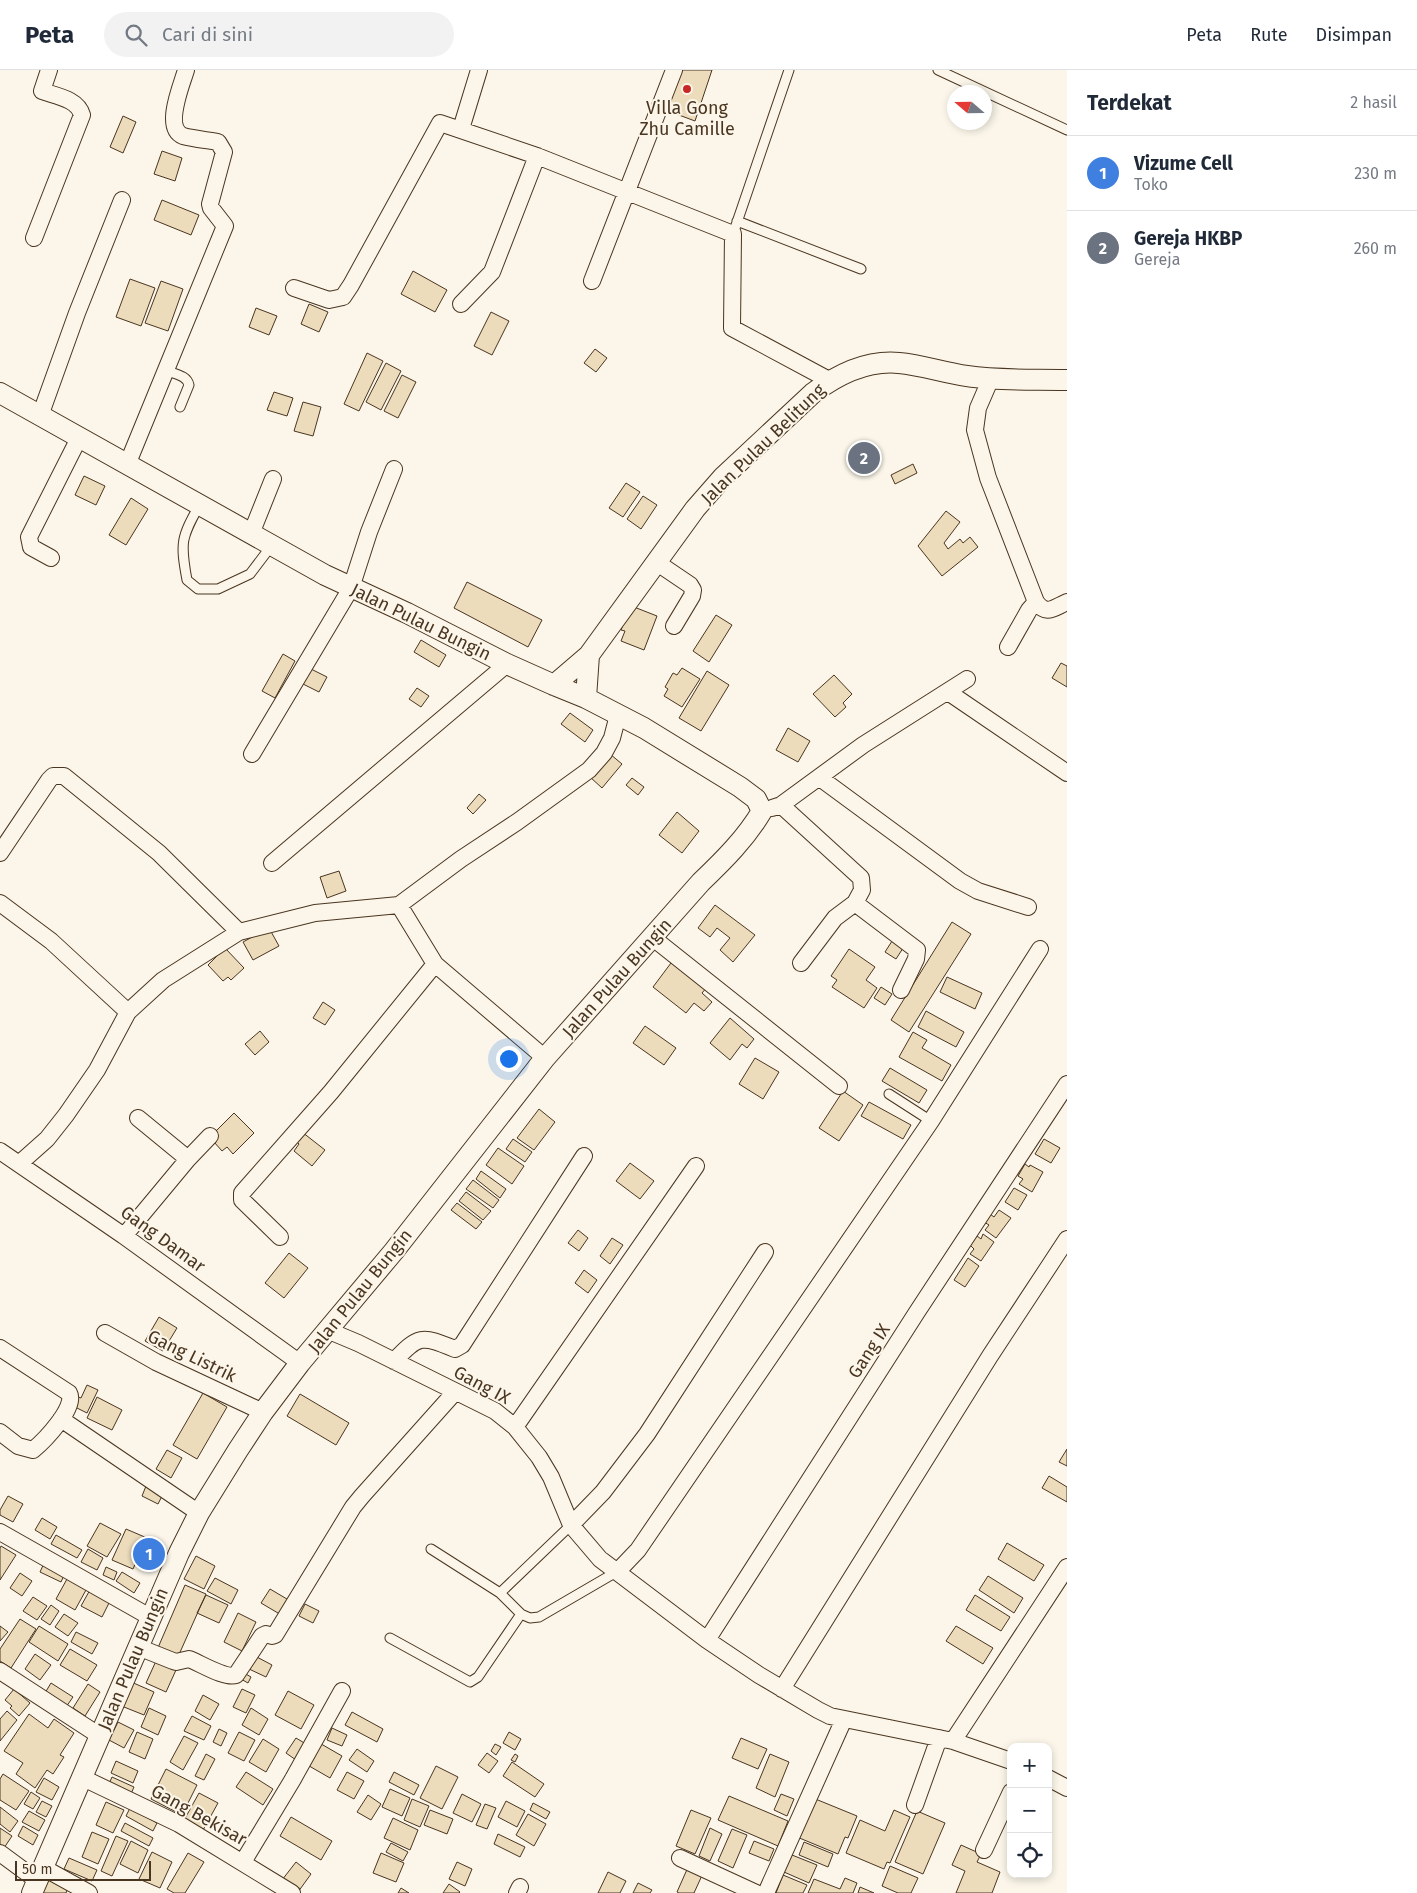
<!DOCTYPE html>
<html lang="id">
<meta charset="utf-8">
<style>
body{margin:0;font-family:"Fira Sans",sans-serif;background:#f2f2f3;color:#1f2937}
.controls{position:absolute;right:15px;bottom:15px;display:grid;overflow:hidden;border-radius:10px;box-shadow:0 2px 8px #0003}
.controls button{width:45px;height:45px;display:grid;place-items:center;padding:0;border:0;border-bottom:1px solid #e0e1e3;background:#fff;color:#1f2937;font:25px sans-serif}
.compass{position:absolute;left:947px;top:15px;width:45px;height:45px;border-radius:50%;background:#fff;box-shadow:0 2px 8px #0003;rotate:290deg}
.scale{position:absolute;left:15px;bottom:12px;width:136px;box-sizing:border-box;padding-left:5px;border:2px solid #4a3520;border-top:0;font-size:14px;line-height:18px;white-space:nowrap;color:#4a3520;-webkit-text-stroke:4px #fbf6e9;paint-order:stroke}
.you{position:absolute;left:508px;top:988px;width:18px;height:18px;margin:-12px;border:4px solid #fff;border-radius:50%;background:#1a73e8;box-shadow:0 0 0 8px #1a73e833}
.badge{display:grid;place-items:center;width:32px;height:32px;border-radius:50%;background:#7c3aed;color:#fff;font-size:16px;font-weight:700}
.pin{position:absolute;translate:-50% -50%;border:2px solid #fff;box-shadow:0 1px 5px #0006}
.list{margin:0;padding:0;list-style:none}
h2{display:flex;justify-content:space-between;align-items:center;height:65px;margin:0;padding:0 20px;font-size:21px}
h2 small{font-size:16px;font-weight:400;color:#747a83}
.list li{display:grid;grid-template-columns:32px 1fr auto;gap:15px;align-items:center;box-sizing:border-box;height:75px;padding:0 20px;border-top:1px solid #e0e1e3}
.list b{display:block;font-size:19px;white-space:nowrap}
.list p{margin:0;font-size:16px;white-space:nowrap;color:#747a83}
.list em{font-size:16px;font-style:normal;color:#747a83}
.icon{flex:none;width:28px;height:28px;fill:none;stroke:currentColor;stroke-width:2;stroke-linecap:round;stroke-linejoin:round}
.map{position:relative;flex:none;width:1067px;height:1823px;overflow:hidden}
header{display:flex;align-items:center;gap:30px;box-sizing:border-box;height:70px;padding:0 25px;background:#fff;border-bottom:1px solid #e0e1e3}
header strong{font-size:24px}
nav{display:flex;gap:28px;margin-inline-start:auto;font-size:18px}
.search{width:350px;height:45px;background:#f2f2f3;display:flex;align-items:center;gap:12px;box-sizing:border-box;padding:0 18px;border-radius:28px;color:#747a83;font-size:19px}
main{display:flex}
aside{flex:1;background:#fff}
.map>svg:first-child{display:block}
.building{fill:#ecdcbc;stroke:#4a3520}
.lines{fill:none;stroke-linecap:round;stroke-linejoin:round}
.service-casing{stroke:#4a3520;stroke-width:11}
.minor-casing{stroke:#4a3520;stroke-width:18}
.tertiary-casing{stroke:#4a3520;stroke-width:22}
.service{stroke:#fbf6e9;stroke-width:9}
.minor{stroke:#fbf6e9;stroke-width:16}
.tertiary{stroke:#fbf6e9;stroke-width:20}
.poi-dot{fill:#c62828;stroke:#fbf6e9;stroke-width:2}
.labels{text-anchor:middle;stroke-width:4;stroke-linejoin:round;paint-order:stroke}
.poi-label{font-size:18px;fill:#4a3520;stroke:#fbf6e9}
.street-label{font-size:18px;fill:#4a3520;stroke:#fbf6e9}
</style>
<header>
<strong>Peta</strong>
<div class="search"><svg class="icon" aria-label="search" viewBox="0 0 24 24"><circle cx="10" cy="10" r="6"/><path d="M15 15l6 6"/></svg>Cari di sini</div>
<nav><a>Peta</a><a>Rute</a><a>Disimpan</a></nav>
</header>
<main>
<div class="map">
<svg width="1067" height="1823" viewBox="0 0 1067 1823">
<rect width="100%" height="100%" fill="#fbf6e9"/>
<path class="building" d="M676,0h36l-17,51 -35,-13z
M123,46l13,6 -13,31 -13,-6z
M162,81l20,7 -7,23 -21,-7z
M162,130l37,15 -8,20 -37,-15z
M413,201l34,19 -12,22 -34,-18z
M130,209l25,9 -14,38 -25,-9z
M161,211l22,8 -15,42 -23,-8z
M309,234l19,8 -9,20 -18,-8z
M256,238l21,8 -8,19 -20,-8z
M491,242l18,9 -17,34 -18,-9z
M595,279l12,9 -11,14 -12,-9z
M367,283l16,8 -24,50 -15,-7z
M386,293l15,8 -20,39 -15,-8z
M402,305l14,7 -18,36 -14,-7z
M274,322l19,6 -6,18 -20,-6z
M303,332l18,5 -8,29 -19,-5z
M913,394l4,9 -22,11 -4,-9z
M84,406l21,10 -9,19 -21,-10z
M626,413l14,9 -17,25 -14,-9z
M643,426l14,9 -16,24 -14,-10z
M131,428l17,11 -22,36 -17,-10z
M946,441l14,11 -16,21 4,6 12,-10 3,4 7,-6 8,10 -36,29 -24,-30z
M467,512l75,38 -14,27 -74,-39z
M634,537l23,9 -13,34 -23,-9 4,-10 -4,-1 6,-16 4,1z
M716,545l16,10 -23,37 -16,-11z
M421,570l25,15 -7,12 -25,-15z
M283,584l12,7 -20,37 -13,-7z
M1061,593l6,3v21l-15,-9z
M309,598l18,9 -8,15 -18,-9z
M682,598l18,11 -18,28 -18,-11 4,-7 -3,-2 8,-14 4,2z
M707,601l22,14 -28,46 -22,-13z
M834,605l18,19 -9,9 3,4 -11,10 -22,-23z
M417,618l12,8 -8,11 -12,-8z
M570,643l23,17 -8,12 -24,-18z
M788,658l22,13 -12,21 -22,-12z
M610,684l12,10 -20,24 -12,-11z
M632,708l12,9 -6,8 -12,-10z
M479,724l7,6 -13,14 -6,-6z
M677,742l22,19 -17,22 -23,-18z
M339,801l7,20 -19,7 -7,-21z
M715,835l40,30 -22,27 -13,-12 10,-12 -13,-10 -7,9 -12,-9z
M952,852l19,12 -62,98 -18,-12z
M269,858l10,18 -26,14 -10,-18z
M894,868l11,7 -9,14 -11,-7z
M225,878l19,20 -13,12 -3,-3 -5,4 -15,-16z
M849,879l26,18 -9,13 11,8 -13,20 -32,-21 5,-7 -6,-4z
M674,889l34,27 -6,7 10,9 -8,9 -10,-8 -8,10 -33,-26z
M947,907l35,16 -7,16 -35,-17z
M881,917l11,7 -7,11 -11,-7z
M323,932l12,8 -10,15 -12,-7z
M926,941l38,21 -8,15 -38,-20z
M730,948l24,21 -7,9 -5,-4 -12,16 -20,-17z
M645,956l31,22 -12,17 -31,-22z
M260,961l9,11 -14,13 -10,-11z
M913,962l14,8 -5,8 29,17 -9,16 -43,-24z
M755,988l24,14 -16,27 -24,-15z
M890,998l37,22 -8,13 -37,-22z
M843,1021l20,14 -24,36 -20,-13z
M869,1032l42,23 -8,14 -42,-23z
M539,1039l16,13 -21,28 -17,-12z
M234,1043l20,20 -21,21 -6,-7 -5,4 -8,-9 -1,-8z
M302,1062l23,18 -13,16 -18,-15 5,-7 -4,-4z
M513,1069l19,13 -7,10 -19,-13z
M1044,1069l16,9 -9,15 -16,-9z
M498,1078l26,18 -12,18 -26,-19z
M630,1093l24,18 -14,18 -24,-18z
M1025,1094l4,3 1,-2 13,7 -11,20 -13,-8 4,-5 -5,-3z
M481,1101l25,18 -6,9 -24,-19z
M473,1110l26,20 -6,8 -27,-19z
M1014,1118l13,7 -9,15 -13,-8z
M466,1122l25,19 -8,9 -24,-19z
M457,1133l25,19 -6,7 -25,-19z
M999,1140l12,8 -15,20 -11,-8 4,-5 -5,-3 6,-8 4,3z
M578,1160l10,8 -9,13 -11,-8z
M983,1164l11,8 -13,19 -11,-7 4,-5 -4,-4 7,-9 4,3z
M612,1168l11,7 -13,19 -10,-8z
M289,1183l19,15 -24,30 -19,-15z
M968,1188l11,8 -14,21 -11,-7z
M584,1200l13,10 -9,13 -13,-10z
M159,1247l18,11 -14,23 -18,-10z
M87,1315l11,5 -11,23 -14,-7 3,-10 5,2z
M203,1323l24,14 -30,52 -24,-14z
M300,1324l49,29 -13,22 -49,-29z
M97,1327l25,13 -10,20 -25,-12z
M1067,1379v17l-8,-4z
M167,1380l15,8 -11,20 -15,-9z
M1049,1406l18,11v15l-25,-14z
M146,1416l17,8 -5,10 -16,-8z
M8,1426l15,8 -10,18 -13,-7v-5z
M42,1448l15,9 -7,12 -15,-9z
M100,1453l21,11 -14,23 -20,-11z
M126,1459l21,9 -14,31 -21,-9z
M56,1465l26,15 -5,8 -26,-14z
M1007,1473l37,22 -10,16 -36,-22z
M1,1476l15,9 -16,25v-32z
M88,1479l15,9 -6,12 -16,-8z
M196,1486l19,10 -11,23 -20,-10z
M45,1491l21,10 -5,11 -21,-10z
M106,1497l11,5 -3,8 -11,-5z
M122,1502l18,11 -6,10 -18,-12z
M20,1503l12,8 -10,15 -12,-8z
M988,1506l35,22 -9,15 -35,-23z
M215,1508l23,12 -7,14 -24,-13z
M67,1509l19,11 -11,20 -19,-11z
M185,1515l21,9 -29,65 -20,-9z
M91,1518l20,11 -9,18 -21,-11z
M270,1519l22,13 -9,14 -22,-13z
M206,1525l22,10 -9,18 -22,-10z
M975,1525l35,22 -9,14 -35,-21z
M33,1527l14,9 -10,14 -14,-9z
M305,1534l14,7 -6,12 -14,-7z
M51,1535l8,6 -9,14 -9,-6z
M238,1543l18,9 -14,29 -18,-9z
M64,1544l14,9 -10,13 -13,-9z
M20,1549l16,10 -25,39 -11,-7v-12z
M0,1556l8,6 -8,9z
M39,1556l29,18 -10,17 -29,-19z
M956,1556l37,22 -10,16 -37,-23z
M76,1562l22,11 -6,11 -21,-12z
M70,1579l27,16 -10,16 -27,-16z
M35,1584l16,11 -11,15 -15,-11z
M255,1586l17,9 -6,12 -17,-8z
M156,1591l20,9 -10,22 -20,-9z
M244,1603l7,4 -3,6 -7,-4z
M129,1611l25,11 -10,23 -25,-10z
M51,1613l22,14 -7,10 -21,-14z
M88,1614l12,8 -15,24 -12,-8z
M14,1619l16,14 -11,13 -9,-8 2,-2 -7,-6z
M242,1619l13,6 -9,18 -13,-6z
M288,1621l26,14 -13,24 -26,-14z
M203,1625l16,9 -9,16 -15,-9z
M149,1638l17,8 -8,19 -17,-8z
M251,1638l17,11 -9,16 -17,-10z
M7,1641l10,9 -17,21v-22z
M352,1642l31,17 -6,13 -32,-17z
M29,1644l19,14 6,-9 20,14 -14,22 4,2 -11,17 -6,-4 -12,18 -19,-14 7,-11 -19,-12z
M192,1646l19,10 -7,14 -20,-9z
M118,1652l16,8 -10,18 -15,-8z
M332,1658l15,7 -5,11 -15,-6z
M219,1659l8,4 -6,13 -8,-4z
M137,1662l16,7 -8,20 -16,-7z
M239,1662l16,8 -11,21 -16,-8z
M509,1662l12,7 -6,11 -12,-7z
M184,1666l14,7 -15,27 -13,-8z
M296,1668l10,6 -10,16 -10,-7z
M741,1668l26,11 -9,20 -26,-11z
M263,1669l16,10 -13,23 -17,-10z
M316,1671l26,15 -12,22 -26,-15z
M495,1674l6,3 -5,8 -5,-4z
M357,1679l17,12 -7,11 -18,-12z
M487,1683l11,8 -9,12 -11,-8z
M206,1684l9,5 -11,21 -9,-4z
M515,1684l3,2 -3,6 -4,-2z
M770,1684l19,8 -14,35 -19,-9z
M116,1691l22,10 -5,12 -22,-10z
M512,1692l32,22 -9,13 -32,-21z
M436,1696l22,11 -16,32 -22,-11z
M166,1699l31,16 -15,30 -31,-16z
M246,1702l27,17 -10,16 -27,-18z
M347,1702l17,9 -10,18 -17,-9z
M394,1702l25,13 -5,10 -25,-13z
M3,1704l26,17 -13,19 -16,-10v-21z
M112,1707l22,10 -4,9 -22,-10z
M44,1708l15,9 -7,13 -16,-8z
M390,1719l20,9 -8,18 -20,-9z
M31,1722l9,6 -7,11 -9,-5z
M199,1723l19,10 -16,29 -19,-10z
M462,1724l19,10 -9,18 -19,-9z
M781,1724l13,5 -7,17 -13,-6z
M368,1725l13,9 -10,16 -14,-8z
M729,1726l59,25 -10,25 -60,-26z
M813,1728l44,18 -9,22 -3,-1 -7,17 -41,-17z
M412,1729l17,7 -9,21 -16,-7z
M42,1731l10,5 -6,11 -10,-5z
M506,1731l19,10 -8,16 -19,-10z
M106,1732l18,8 -11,23 -17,-8z
M533,1733l17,9 -4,7 -16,-9z
M485,1734l11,4 -9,21 -11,-4z
M0,1737l18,14 -8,11 -10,-8z
M130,1738l27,15 -4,8 -27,-15z
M430,1740l23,9 -6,15 -23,-9z
M691,1740l20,8 -16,36 -19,-8z
M894,1740l16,7 -20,46 -3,-1 -3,7 -38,-16 14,-33 25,11z
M29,1741l16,9 -6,11 -17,-9z
M917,1741l28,12 -22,51 -28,-12z
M528,1744l18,10 -12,22 -18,-11z
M291,1747l41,24 -11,19 -41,-24z
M393,1748l25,12 -8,20 -26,-12z
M125,1753l28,15 -4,8 -28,-15z
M23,1756l15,9 -5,10 -15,-9z
M0,1758l12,8 -10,15 -2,-1z
M710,1758l12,6 -12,27 -11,-5z
M732,1759l15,6 -14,33 -15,-7z
M92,1762l17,7 -11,25 -16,-7z
M498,1764l27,13 -5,10 -26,-13z
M116,1766l12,5 -16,35 -11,-5z
M131,1771l17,9 -10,23 -18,-9z
M754,1771l20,8 -5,12 -20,-8z
M804,1772l29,12 -5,13 -29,-12z
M391,1773l17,9 -5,9 -17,-9z
M961,1775l20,9 -4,8 23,10 -8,21h-36l9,-22 -13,-6z
M152,1782l20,10 -12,26 -21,-9z
M188,1783l16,9 -19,31h-11l-7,-4z
M381,1783l23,10 -8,19 -23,-9z
M792,1785l25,10 -8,18 -25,-11z
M69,1788l28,12 -5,11 -28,-12z
M296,1792l15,12 -13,18 -16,-12z
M457,1792l15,7 -7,17 -16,-7z
M689,1795l15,6 -10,22h-15l-2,-1z
M890,1796l28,12 -7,15h-13l-16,-7z
M608,1802l18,9 -6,12h-22z
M783,1805l24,10 -4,8h-27z
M44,1808l24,10 -2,5h-29z
M845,1808l12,5 -4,10h-45l6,-14 26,10z
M638,1813l14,7 -2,3h-17z
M449,1814l11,8 -1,1h-16z
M860,1817l14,6h-16z
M401,1818l8,5h-11z"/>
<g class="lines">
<defs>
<path id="service" d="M938,0l129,60
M737,151l124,48
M733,164l56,-164
M165,300c9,4 22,5 24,15l-9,22
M200,434c-19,34 -20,38 -13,76l11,9h20l32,-15 22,-29
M889,1024l42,27
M431,1479l69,44 71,-68
M521,1544l9,4 9,-1 79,-46
M390,1568l80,44 8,-5 43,-63 -21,-21"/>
<path id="minor" d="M461,59l18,-59
M34,168l48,-123c-4,-16 -26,-19 -40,-24l7,-21
M592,211l82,-211
M294,218l35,12 14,-3 8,-12 89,-162 97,33 196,78 -1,94 97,52
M461,234l31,-32 45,-116
M991,308l-13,30 -3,22 13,48 48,124c11,14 17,6 31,0
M40,346l37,-103 45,-113
M127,395l98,-239 -14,-18 -1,-4 14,-52 -6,-10c-11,-2 -24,-3 -35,-6 -20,-8 -1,-52 3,-66
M251,464l22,-55
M51,488l-20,-11 -2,-10 50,-99
M656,492l34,23 3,5 -1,6 -18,30
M1008,577l21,-37 7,-8
M948,622l119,81
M252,684l99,-166 18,-56 25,-63
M820,708l140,103 18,10 50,16
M781,735l80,73 1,12 -7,13 62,47 -1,9 -15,31
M772,738l9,-3 82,-60 104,-66
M0,783l49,-73 4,-4h11l95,77 80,79
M272,793l235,-199
M0,833l51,38 77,71
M399,835l36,59 110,94
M653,868l186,148
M801,893l34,-45 20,-15
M138,1048l50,41
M0,1081l124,85 176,127
M20,1093l27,-24 19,-24 31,-45 31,-58 35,-32 76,-48 76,-19 84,-8 62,-46 56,-37 72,-52 15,-17 8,-15 6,-23
M124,1166l64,-77 22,-23
M280,1167l-38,-37v-7l89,-101 104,-128
M327,1260l31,13 137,68 20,16 24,30 12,20 20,48 29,34 107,81 52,35 59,35 12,6 123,25 58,20
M105,1263l51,29 107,50
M0,1278l69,45c8,14 -25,48 -36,57l-15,-4 -18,-14
M394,1291c25,-26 27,-26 61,-12l7,-4 122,-189
M61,1349l138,94
M515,1357l181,-261
M571,1455l32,-33 44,-58 118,-182
M0,1462l150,85
M618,1501l20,-21 293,-429 109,-172
M707,1570l210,-328 150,-228
M138,1577l35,14 3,1 13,-3c11,4 36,20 47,16l26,-39 4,-2 6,2 3,-1 78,-128 9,-11 93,-104
M0,1601l100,65
M782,1619l208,-333 77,-117
M953,1671l114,-174
M83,1708l96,46 113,69
M1048,1708l19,10
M915,1735l24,-67
M984,1780l27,-58
M0,1783l38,28
M680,1788l76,35
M243,1792l50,-83 49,-88
M42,1797l47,26
M517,1823l3,-6
M766,1823l78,-174"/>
<path id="tertiary" d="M0,323l325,182 82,38 100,51 47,21 32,13 58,30 96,59 16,12 6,12c-16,27 -38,49 -61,71l-156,176 -151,193 -94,112 -37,49 -25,38 -39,63 -20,40 -147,340
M554,615l35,-30 106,-146 28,-32 90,-84c24,-18 55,-33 86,-30 23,2 45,10 68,13 33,5 67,3 100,4
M586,628l3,-43"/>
</defs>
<use href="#service" class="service-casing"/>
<use href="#minor" class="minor-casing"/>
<use href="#tertiary" class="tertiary-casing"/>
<use href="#service" class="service"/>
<use href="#minor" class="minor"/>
<use href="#tertiary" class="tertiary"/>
</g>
<circle class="poi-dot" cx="687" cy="19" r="5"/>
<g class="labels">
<g class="poi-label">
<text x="687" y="44">Villa Gong<tspan x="687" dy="21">Zhu Camille</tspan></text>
</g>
<g class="street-label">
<text transform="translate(763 374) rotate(-44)" y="6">Jalan Pulau Belitung</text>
<text transform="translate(421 552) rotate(26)" y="6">Jalan Pulau Bungin</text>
<text transform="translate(617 908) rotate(-48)" y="6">Jalan Pulau Bungin</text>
<text transform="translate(163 1169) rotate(36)" y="6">Gang Damar</text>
<text transform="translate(360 1221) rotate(-51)" y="6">Jalan Pulau Bungin</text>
<text transform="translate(869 1281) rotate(-57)" y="6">Gang IX</text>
<text transform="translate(192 1286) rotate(26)" y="6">Gang Listrik</text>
<text transform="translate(482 1315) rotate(28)" y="6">Gang IX</text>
<text transform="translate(133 1589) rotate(-67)" y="6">Jalan Pulau Bungin</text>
<text transform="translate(199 1745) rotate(29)" y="6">Gang Bekisar</text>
</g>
</g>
</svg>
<div class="controls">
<button>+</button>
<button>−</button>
<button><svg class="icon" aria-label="locate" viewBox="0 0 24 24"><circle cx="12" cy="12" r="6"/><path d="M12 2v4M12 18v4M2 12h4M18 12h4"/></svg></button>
</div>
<svg class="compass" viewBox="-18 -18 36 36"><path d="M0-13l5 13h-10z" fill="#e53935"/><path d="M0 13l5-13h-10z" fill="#747a83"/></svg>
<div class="scale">50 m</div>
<div class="you"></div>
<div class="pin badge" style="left:149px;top:1484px;background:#3f7fe0">1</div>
<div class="pin badge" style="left:864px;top:388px;background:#6b7280">2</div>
</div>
<aside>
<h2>Terdekat<small>2 hasil</small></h2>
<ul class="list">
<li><span class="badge" style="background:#3f7fe0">1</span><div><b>Vizume Cell</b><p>Toko</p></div><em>230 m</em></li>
<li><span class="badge" style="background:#6b7280">2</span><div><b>Gereja HKBP</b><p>Gereja</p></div><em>260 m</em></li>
</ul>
</aside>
</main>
